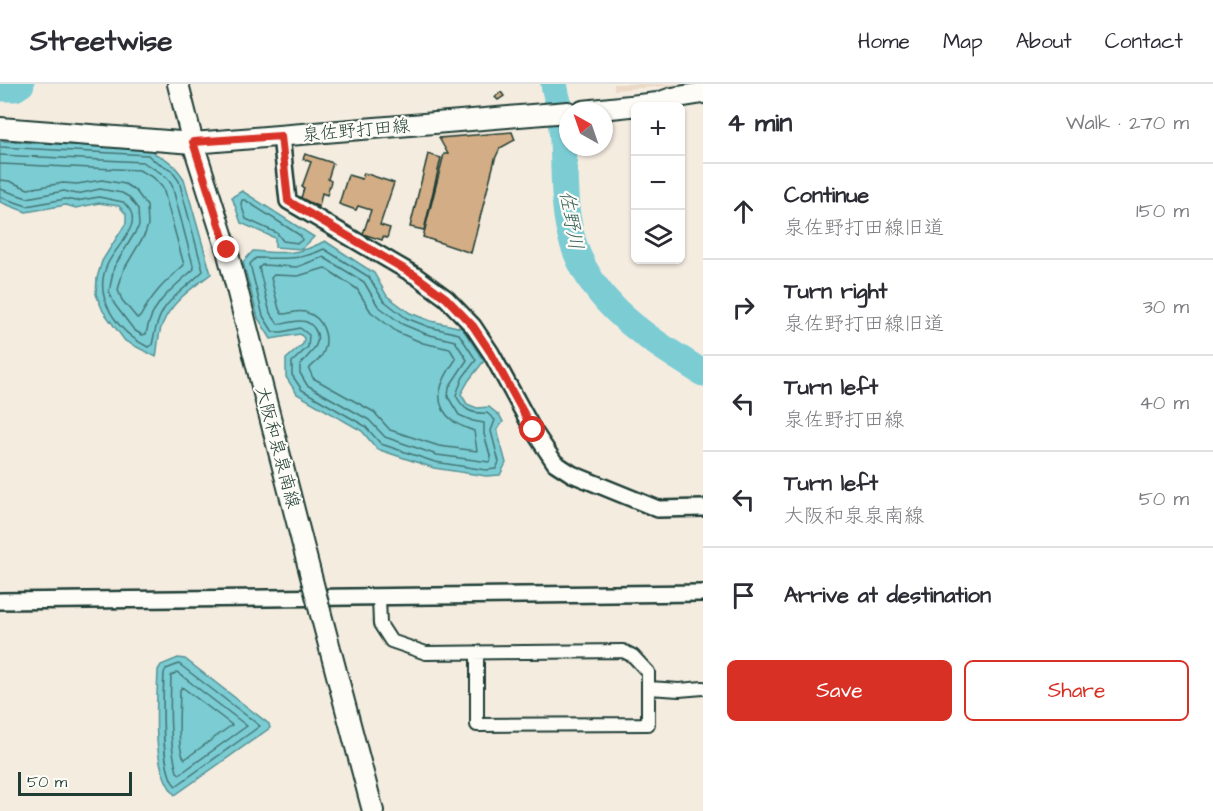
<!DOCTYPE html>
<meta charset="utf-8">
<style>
body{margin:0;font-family:"Architects Daughter","Klee One",sans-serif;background:#f2f2f3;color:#2b2b33}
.controls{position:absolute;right:18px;top:18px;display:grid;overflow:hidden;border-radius:9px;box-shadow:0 2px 4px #0004}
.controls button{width:54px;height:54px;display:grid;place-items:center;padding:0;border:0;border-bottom:2px solid #e1e1e2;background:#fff;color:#2b2b33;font:30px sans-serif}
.compass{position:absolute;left:559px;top:18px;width:54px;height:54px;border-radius:50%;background:#fff;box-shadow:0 2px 4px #0004;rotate:320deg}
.scale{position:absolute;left:18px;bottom:15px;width:114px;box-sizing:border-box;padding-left:6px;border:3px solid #1f3d34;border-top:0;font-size:16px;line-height:21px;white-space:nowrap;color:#1f3d34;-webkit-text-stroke:4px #fdfcf7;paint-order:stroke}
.stop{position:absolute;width:18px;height:18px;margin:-14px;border:4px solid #d93025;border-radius:50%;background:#fff}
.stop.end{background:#d93025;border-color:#fff;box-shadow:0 2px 6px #0008}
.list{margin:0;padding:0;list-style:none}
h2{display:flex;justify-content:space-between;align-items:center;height:78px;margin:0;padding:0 24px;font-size:26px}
h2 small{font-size:20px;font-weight:400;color:#7c7c81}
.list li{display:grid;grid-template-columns:39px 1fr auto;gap:18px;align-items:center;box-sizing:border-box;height:96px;padding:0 24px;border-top:2px solid #e1e1e2}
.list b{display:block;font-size:22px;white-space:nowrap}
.list p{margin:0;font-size:20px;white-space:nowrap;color:#7c7c81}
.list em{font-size:20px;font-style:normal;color:#7c7c81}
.actions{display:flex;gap:12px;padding:18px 24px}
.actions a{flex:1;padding:14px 0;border:2px solid #d93025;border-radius:9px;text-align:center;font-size:21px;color:#d93025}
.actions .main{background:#d93025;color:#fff}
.icon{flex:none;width:33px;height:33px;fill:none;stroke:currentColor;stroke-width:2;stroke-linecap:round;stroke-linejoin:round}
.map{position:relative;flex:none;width:703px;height:727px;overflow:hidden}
header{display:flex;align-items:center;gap:36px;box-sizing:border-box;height:84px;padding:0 30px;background:#fff;border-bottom:2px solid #e1e1e2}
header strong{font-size:28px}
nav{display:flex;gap:33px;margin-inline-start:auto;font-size:21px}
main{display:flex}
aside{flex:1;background:#fff}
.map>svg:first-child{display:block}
.built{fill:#ebd9c5}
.water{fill:#7bccd4;stroke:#569394;stroke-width:1.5}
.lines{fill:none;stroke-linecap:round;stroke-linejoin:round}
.shore{stroke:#447674;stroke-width:1.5}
.river{stroke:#7bccd4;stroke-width:27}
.building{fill:#d3ad85;stroke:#1f3d34;stroke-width:1.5}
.minor-casing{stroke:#1f3d34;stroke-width:16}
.tertiary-casing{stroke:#1f3d34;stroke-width:20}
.primary-casing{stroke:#1f3d34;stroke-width:24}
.minor{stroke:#fdfcf7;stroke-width:12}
.tertiary{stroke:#fdfcf7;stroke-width:15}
.primary{stroke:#fdfcf7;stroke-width:20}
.primary-bridge-casing{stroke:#1f3d34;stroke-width:24;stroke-linecap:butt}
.primary-bridge{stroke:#fdfcf7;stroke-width:20}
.route{stroke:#d93025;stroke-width:8}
.labels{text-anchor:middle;stroke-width:4.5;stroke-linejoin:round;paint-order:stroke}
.street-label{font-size:18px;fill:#1f3d34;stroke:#fdfcf7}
.water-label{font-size:20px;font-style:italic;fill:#36615c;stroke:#fdfcf7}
</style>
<header>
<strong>Streetwise</strong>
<nav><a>Home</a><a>Map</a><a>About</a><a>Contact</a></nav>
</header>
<main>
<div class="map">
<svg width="703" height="727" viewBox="0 0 703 727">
<rect width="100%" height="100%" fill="#f5ece0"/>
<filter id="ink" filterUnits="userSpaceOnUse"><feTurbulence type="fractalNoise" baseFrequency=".0167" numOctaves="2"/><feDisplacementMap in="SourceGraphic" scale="12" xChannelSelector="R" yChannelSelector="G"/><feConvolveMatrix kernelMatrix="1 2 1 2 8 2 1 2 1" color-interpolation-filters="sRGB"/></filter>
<g filter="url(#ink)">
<path class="built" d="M614,0h80l-80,6z"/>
<path class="water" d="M0,57l153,8 2,5c14,5 21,13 29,25l27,95c-19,14 -40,28 -49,51 -4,9 -4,22 -6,32l-31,-16 -22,-30 -7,-17 1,-16 5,-17 24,-38v-9l-7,-8 -20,-3 -23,5 -10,-3 -40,7 -26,-10z
M242,107l72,46 -12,12 -27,-2v-9l-34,-15 -9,-26z
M325,157l49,32 13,23 23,17 21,8 31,7 22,33 -15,19 -8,14 6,10 10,4 12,-1 11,9 3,6 -6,8 9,33 -6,12 -14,1 -52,-8 -57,-19 -15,-18 -65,-37 -11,-17v-18l17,-15 1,-6 -4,-4 -29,5 -13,-21 -15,-56 10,-11c31,2 44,5 72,-10z
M178,574l7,1 84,65 1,4 -95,67c-25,-28 -18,-89 -17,-125l3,-5z"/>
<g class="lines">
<path class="shore" d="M0,63l148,8 4,4 19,11 8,11 24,90c-30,30 -43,28 -51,74l-4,2c-30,-15 -57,-50 -40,-84 6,-12 22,-28 24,-40 2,-10 -3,-15 -9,-21l-24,-5 -23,4 -11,-2 -38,7 -27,-9
M0,71l143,7c11,8 21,10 29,23l22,84c-22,20 -42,33 -48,65l-4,1 -8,-5 -19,-25 -6,-13 5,-25 25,-41 -1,-17 -9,-12 -7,-4 -22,-4 -23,5 -13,-3 -37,7 -27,-9
M0,80l139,6 15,8 9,10 21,77c-20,18 -31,28 -44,52l-3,1 -15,-18 -4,-10 5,-19 22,-37 3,-9 -1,-19 -11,-15 -11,-7 -23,-4 -25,4 -14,-1 -35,6 -19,-8 -9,-1
M242,116h3l56,36 1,4 -4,3 -15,-2 -6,-8 -31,-14 -5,-15z
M324,165l45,28 14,23 23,18 23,9 30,7 17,26 -13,17 -7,18c7,15 15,19 31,18l8,7 -4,11 8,31 -3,7 -10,1 -51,-8 -54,-18 -16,-18 -63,-36 -10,-15v-13l16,-15 1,-12 -9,-7 -18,4h-9l-10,-16 -13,-52 6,-6c27,0 43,3 68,-9z
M323,173l41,25 14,24 24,18 24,10 29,7 12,19 -18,27 -1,10 11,18 14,6 11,2v11l7,25 -2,3 -52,-7 -52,-18 -16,-17 -62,-35 -7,-12v-8c8,-10 25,-22 14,-37 -3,-4 -8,-7 -13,-7 -8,-1 -16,4 -23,3l-8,-11 -11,-45 3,-3 35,2z
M325,184l32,21 14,23 26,20 26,11 27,6 6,10c-14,20 -27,43 -3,62 6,5 14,7 21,10l3,20 -38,-5 -49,-16 -16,-18 -61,-34 -4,-9c4,-5 10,-8 13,-14 9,-16 2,-38 -17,-43 -8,-2 -15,2 -23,2l-3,-5 -8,-31 3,-3 24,1z
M179,580l81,62 -84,60c-16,-13 -13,-91 -12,-113l2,-4z
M177,588l70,54 -67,48 -3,-2c-8,-31 -7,-64 -6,-96z
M182,603l50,38 -47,34c-9,-8 -5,-55 -5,-69z"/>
<path class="river" d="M554,0c3,15 7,30 8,45 3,29 1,59 5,87 11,80 73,118 136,157
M0,4h15l6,-4"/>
</g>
<path class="building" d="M501,8l3,4 -6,4 -3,-3z
M512,48l3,8 -15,8 -5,11 -24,94 -48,-16 21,-83h4l-9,-16z
M305,70l28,9 -5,16 3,2 -4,14 -5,-2 -3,14 -18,-9 3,-10 -2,-1 9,-25 -8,-3z
M428,70l13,4 -17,72 -14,-3z
M364,89l30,10 -14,42 10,3 -3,10 -4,-1 -1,3 -19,-6 8,-24 -13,-4 -2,4 -17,-6 9,-29 14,4z"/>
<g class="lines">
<defs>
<path id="minor" d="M379,513l1,27 11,17 35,12 197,-2 10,5 15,16v52l-171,1v-72
M649,604l30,2 24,-2"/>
<path id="tertiary" d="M281,52l7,65 128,75 30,22 27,28 18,27 42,77 22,33 17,11 86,35 45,-1
M0,517l703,-8"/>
<path id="primary" d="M178,0l15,59 34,107 85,330
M583,27l75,-8 14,-5 31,-5
M0,44l193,15 375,-31
M320,527l53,200"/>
</defs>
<use href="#minor" class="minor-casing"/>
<use href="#tertiary" class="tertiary-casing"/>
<use href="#primary" class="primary-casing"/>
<use href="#minor" class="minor"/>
<use href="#tertiary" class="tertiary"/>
<use href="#primary" class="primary"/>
<defs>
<path id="primary-bridge" d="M312,496l8,31"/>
</defs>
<use href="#primary-bridge" class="primary-bridge-casing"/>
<use href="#primary-bridge" class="primary-bridge"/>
</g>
</g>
<g class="lines" filter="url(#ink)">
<path class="route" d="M227,166l-34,-108 88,-6 7,65 128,75 30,22 27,28 18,27 42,77"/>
</g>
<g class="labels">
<g class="street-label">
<text transform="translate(356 46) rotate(-5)" y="6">泉佐野打田線</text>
<text transform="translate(278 363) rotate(75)" y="6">大阪和泉泉南線</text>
</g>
<g class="water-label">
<text transform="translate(572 136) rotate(80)" y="7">佐野川</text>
</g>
</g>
</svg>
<div class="controls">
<button>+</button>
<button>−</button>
<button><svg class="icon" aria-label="layers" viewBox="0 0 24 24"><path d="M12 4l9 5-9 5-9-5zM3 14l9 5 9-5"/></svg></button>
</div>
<svg class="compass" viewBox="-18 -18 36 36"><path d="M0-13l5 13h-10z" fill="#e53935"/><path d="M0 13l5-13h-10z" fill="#7c7c81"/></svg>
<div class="scale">50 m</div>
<div class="stop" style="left:533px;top:346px"></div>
<div class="stop end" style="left:227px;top:166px"></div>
</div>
<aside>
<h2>4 min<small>Walk · 270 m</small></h2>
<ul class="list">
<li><svg class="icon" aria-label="ahead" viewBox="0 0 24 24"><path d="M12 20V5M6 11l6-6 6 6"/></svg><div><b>Continue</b><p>泉佐野打田線旧道</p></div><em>150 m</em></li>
<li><svg class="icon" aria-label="right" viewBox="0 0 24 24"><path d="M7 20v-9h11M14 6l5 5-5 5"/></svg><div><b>Turn right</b><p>泉佐野打田線旧道</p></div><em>30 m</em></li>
<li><svg class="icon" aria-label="left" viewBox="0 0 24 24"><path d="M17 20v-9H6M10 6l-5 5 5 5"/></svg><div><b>Turn left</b><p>泉佐野打田線</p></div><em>40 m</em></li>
<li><svg class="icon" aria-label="left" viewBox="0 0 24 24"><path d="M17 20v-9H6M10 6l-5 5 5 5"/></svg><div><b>Turn left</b><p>大阪和泉泉南線</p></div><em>50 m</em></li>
<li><svg class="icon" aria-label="arrive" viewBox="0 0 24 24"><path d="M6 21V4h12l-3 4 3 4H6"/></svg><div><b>Arrive at destination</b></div></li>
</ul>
<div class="actions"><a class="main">Save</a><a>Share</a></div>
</aside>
</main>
